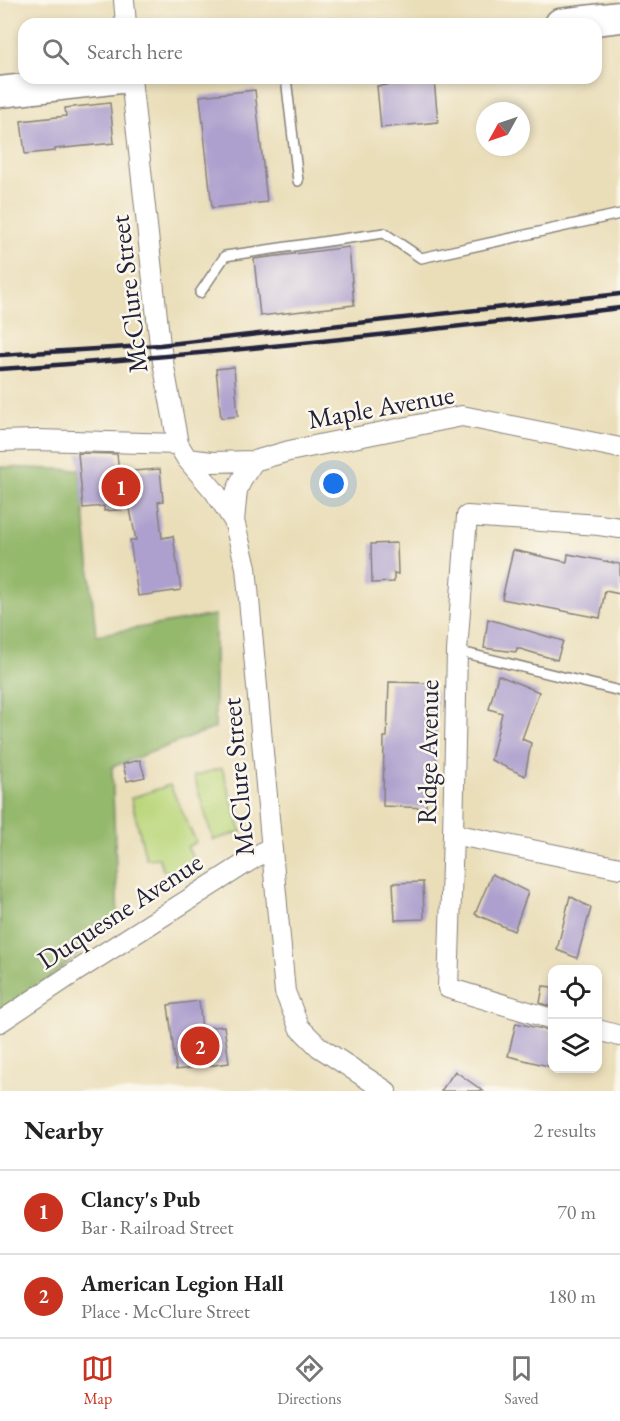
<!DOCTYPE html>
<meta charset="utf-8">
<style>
body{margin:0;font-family:"EB Garamond",serif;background:#f6f6f6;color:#222}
.controls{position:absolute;right:18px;bottom:18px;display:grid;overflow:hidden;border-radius:12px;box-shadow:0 3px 9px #0003}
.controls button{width:54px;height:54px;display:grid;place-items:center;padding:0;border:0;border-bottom:2px solid #e0e0e0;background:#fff;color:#222;font:30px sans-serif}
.compass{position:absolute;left:476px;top:102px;width:54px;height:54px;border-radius:50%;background:#fff;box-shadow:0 3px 9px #0003;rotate:230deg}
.you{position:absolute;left:334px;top:484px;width:21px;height:21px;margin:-15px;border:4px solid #fff;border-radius:50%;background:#1a73e8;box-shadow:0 0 0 9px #1a73e833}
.badge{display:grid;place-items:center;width:39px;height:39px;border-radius:50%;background:#c8321e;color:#fff;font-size:20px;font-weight:700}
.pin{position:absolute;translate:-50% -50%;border:3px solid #fff;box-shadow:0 2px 6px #0006}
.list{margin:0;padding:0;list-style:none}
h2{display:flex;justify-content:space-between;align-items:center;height:78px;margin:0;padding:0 24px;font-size:26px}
h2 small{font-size:20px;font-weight:400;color:#767676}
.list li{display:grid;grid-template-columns:39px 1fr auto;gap:18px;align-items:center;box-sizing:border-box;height:84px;padding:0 24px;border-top:2px solid #e0e0e0}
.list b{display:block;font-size:22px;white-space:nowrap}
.list p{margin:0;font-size:20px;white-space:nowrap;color:#767676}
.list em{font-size:20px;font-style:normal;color:#767676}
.icon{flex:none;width:33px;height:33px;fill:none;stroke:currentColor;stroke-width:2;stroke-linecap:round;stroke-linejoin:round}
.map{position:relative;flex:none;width:620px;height:1091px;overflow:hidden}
.search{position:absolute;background:#fff;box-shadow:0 3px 9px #0003;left:18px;right:18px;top:18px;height:66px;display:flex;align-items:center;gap:15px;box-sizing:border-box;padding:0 21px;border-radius:18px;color:#767676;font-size:22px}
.sheet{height:246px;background:#fff}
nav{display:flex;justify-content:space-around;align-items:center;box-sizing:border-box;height:84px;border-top:2px solid #e0e0e0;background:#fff;font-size:16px;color:#767676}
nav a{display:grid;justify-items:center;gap:3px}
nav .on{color:#c8321e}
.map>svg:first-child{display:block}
.green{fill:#bbd77d;stroke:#6e7c5c;stroke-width:1.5}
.forest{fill:#94b86c;stroke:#5b6d54;stroke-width:1.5}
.building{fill:#ada0ce}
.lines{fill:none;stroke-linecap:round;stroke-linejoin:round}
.service-casing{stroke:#86807a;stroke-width:12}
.minor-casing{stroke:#86807a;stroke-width:22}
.primary-casing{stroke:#86807a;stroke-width:33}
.service{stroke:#fff;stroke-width:9}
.minor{stroke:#fff;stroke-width:20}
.primary{stroke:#fff;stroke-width:30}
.rail{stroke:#22223b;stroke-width:4.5}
.labels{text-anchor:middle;stroke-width:5;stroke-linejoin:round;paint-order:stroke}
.street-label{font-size:27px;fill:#22223b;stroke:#fbf7ec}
</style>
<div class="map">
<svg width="620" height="1091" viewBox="0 0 620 1091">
<rect width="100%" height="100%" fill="#fbf7ec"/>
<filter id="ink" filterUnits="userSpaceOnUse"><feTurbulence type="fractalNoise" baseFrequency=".0167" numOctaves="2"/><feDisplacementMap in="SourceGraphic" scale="12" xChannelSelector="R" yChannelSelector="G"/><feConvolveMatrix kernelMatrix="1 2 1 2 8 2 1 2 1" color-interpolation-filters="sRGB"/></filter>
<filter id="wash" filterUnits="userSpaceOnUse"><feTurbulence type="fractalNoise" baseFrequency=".008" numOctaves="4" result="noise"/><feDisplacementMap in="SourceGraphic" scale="24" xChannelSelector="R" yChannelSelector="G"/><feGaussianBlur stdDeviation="1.35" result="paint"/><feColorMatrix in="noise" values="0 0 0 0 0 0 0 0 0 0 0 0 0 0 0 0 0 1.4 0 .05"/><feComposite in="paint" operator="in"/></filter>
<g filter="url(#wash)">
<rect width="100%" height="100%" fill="#eadeb9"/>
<path class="green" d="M222,768l19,64 -28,8 -19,-64z
M170,785l26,57 -9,5 6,10 -1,13 -12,8 -17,-8 -4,-12 -13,1 -15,-61z"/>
<path class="forest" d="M0,467l80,3 16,165 119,-20v113l-103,39 6,153 -118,100z"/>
<g id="blocks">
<path class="building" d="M434,80l4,42 -57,6 -4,-42z
M255,90l12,112 -55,6 -12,-112z
M110,103l4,40 -59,6v2l-30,3 -4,-33 45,-5 -1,-8z
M349,247l5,58 -94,11 -6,-57z
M234,367l4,49 -17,2 -5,-49z
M78,453l39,1 2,18 41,-3 3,32 -5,1 4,36 11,-2 8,54 -43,6 -8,-56h6l-6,-31 -26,2v-5l-21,2z
M397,543l1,31 -4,-1v9l-22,1 -1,-39z
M513,550l54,12 1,-8 52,10v30l-15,-3 -5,27 -98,-19z
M488,619l75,22 -6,19 -40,-12 -1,4 -32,-4z
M498,675l41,17 -17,47 9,4 -6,33 -34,-16 11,-47 -13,-4z
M389,682l41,1 -1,8 8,1 -1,75 -9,-1 -1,42 -43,-2 1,-69h3z
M140,760l5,17 -18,4 -4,-17z
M492,874l36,18 -14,39 -39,-17z
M423,882l1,37 -29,1 -2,-37z
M570,896l21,12 -14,50 -20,-8z
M543,986l9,1v20l-12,-4z
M199,1001l3,27 22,-2 5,37 -53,7 -8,-65z
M516,1023l36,8v36l-44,-11z
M455,1071l28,20h-42z"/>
</g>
</g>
<g filter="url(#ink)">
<use href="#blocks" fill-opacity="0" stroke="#86807a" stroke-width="1.5"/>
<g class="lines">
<defs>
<path id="service" d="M286,78l12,103
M200,293l25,-37 159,-23 37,25 199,-44
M457,651l163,40"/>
<path id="minor" d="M124,0l2,24
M131,78l29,267 18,99 9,15 28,33 19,29 12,46 39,425 14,35 20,20 67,44
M0,441l37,-1 141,4
M187,459l25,3 42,-1 35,-10 173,-35 158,32
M234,521l3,-31 6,-13 11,-16
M453,834l167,34
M552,1019l-104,-31 5,-154 4,-183 10,-135 132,9 21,3
M0,1022l78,-52 193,-123
M598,1030l22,6"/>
<path id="primary" d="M560,24l60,-7
M0,92l120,-14"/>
</defs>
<use href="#service" class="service-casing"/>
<use href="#minor" class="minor-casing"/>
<use href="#primary" class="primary-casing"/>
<use href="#service" class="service"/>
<use href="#minor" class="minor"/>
<use href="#primary" class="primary"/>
<path class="rail" d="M0,355l160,-10 460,-51
M0,369c207,-14 414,-37 620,-61"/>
</g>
</g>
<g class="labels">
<g class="street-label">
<text transform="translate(129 294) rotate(-97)" y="9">McClure Street</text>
<text transform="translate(381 407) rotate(-10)" y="9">Maple Avenue</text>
<text transform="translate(428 752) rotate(-89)" y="9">Ridge Avenue</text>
<text transform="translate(238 777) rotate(-95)" y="9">McClure Street</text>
<text transform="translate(120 911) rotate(-33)" y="9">Duquesne Avenue</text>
</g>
</g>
</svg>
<div class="controls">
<button><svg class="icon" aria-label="locate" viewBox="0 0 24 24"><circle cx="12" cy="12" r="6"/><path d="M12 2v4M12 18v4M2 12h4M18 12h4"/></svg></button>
<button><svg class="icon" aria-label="layers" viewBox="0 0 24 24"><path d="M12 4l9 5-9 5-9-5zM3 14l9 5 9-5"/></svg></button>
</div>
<svg class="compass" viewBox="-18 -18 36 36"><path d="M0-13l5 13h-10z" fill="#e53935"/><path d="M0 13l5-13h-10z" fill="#767676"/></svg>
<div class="you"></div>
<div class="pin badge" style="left:121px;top:487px">1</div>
<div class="pin badge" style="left:200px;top:1046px">2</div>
<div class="search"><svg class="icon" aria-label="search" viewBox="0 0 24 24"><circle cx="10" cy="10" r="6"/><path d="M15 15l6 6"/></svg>Search here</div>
</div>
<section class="sheet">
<h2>Nearby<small>2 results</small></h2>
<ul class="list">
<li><span class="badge">1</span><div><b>Clancy's Pub</b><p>Bar · Railroad Street</p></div><em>70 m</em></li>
<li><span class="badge">2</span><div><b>American Legion Hall</b><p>Place · McClure Street</p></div><em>180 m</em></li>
</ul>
</section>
<nav>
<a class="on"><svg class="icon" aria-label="map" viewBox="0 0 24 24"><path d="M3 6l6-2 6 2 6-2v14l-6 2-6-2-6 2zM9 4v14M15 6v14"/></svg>Map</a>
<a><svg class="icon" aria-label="directions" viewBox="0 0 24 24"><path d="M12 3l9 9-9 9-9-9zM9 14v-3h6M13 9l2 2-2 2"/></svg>Directions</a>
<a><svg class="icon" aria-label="saved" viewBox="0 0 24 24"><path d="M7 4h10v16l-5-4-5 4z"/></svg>Saved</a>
</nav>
